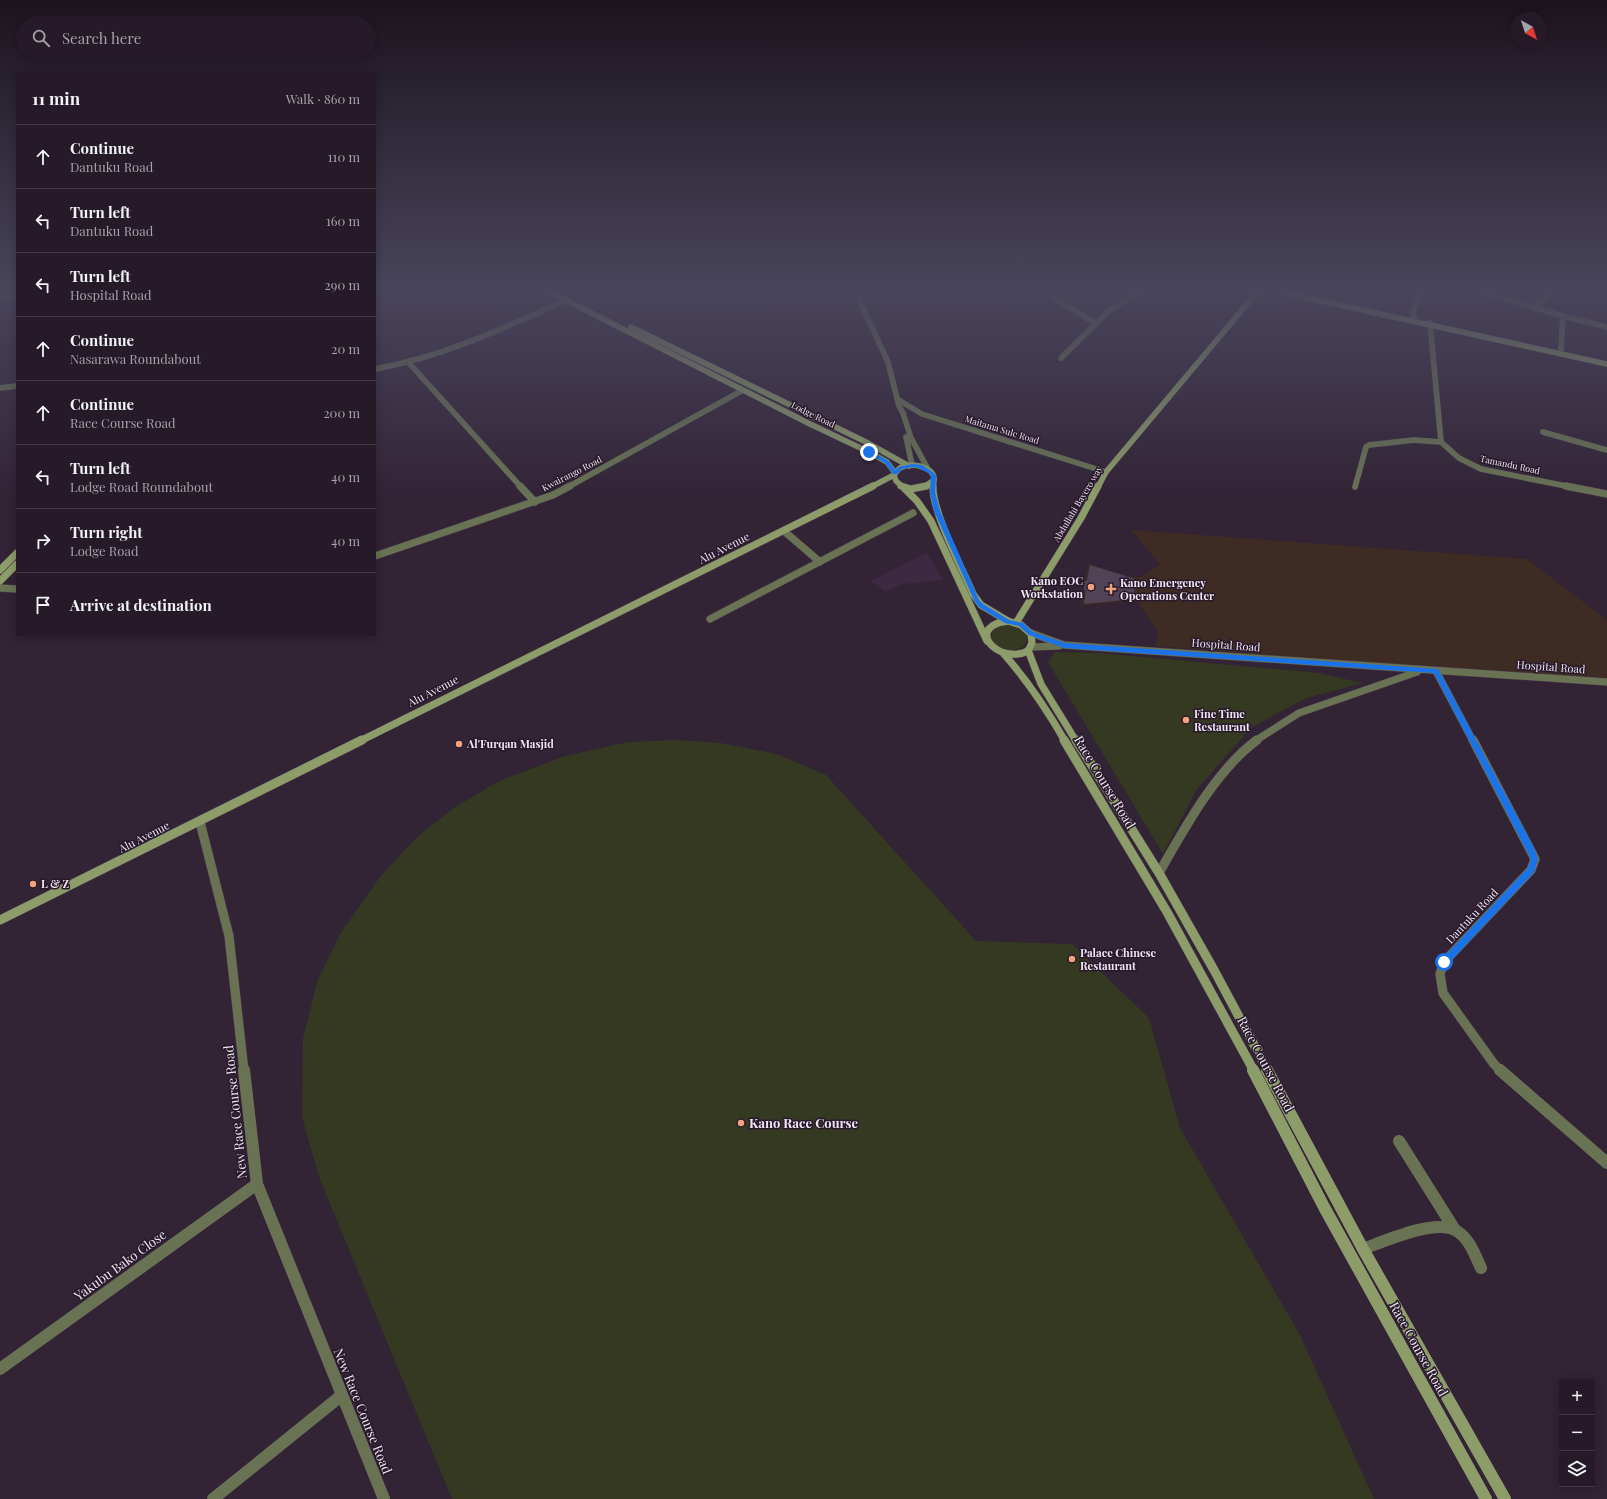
<!DOCTYPE html>
<meta charset="utf-8">
<style>
body{margin:0;font-family:"Playfair Display",serif;background:#2e2330;color:#f1f3f6}
.controls{position:absolute;right:12px;bottom:12px;display:grid;overflow:hidden;border-radius:0px;box-shadow:0 2px 10px #0003}
.controls button{width:36px;height:36px;display:grid;place-items:center;padding:0;border:0;border-bottom:1px solid #423845;background:#261a28;color:#f1f3f6;font:20px sans-serif}
.compass{position:absolute;left:1511px;top:12px;width:36px;height:36px;border-radius:50%;background:#261a28;box-shadow:0 2px 10px #0003;rotate:141deg}
.stop{position:absolute;width:12px;height:12px;margin:-9px;border:3px solid #1a73e8;border-radius:50%;background:#fff}
.stop.end{background:#1a73e8;border-color:#fff;box-shadow:0 1px 4px #0008}
.list{margin:0;padding:0;list-style:none}
h2{display:flex;justify-content:space-between;align-items:center;height:52px;margin:0;padding:0 16px;font-size:17px}
h2 small{font-size:13px;font-weight:400;color:#a4a1a8}
.list li{display:grid;grid-template-columns:26px 1fr auto;gap:12px;align-items:center;box-sizing:border-box;height:64px;padding:0 16px;border-top:1px solid #423845}
.list b{display:block;font-size:15px;white-space:nowrap}
.list p{margin:0;font-size:13px;white-space:nowrap;color:#a4a1a8}
.list em{font-size:13px;font-style:normal;color:#a4a1a8}
.icon{flex:none;width:22px;height:22px;fill:none;stroke:currentColor;stroke-width:2;stroke-linecap:round;stroke-linejoin:round}
.map{position:relative;flex:none;width:1607px;height:1499px;overflow:hidden}
.search{position:absolute;background:#261a28;box-shadow:0 2px 10px #0003;left:16px;top:16px;width:360px;height:44px;display:flex;align-items:center;gap:10px;box-sizing:border-box;padding:0 14px;border-radius:22px;color:#a4a1a8;font-size:15px}
.panel{position:absolute;background:#261a28;box-shadow:0 2px 10px #0003;left:16px;top:72px;width:360px;height:564px;border-radius:0px}
.map>svg:first-child{display:block}
.built{fill:#3d2a42}
.medical{fill:#3e2c24}
.green{fill:#353922}
.building{fill:#524256}
.lines{fill:none;stroke-linecap:round;stroke-linejoin:round}
.street-far3-casing{stroke:#4c3e4f;stroke-width:6}
.street-far2-casing{stroke:#4c3e4f;stroke-width:8}
.street-far1-casing{stroke:#4c3e4f;stroke-width:10}
.street-casing{stroke:#4c3e4f;stroke-width:12}
.secondary-far3-casing{stroke:#4c3e4f;stroke-width:6}
.secondary-far2-casing{stroke:#4c3e4f;stroke-width:8}
.secondary-far1-casing{stroke:#4c3e4f;stroke-width:10}
.secondary-casing{stroke:#4c3e4f;stroke-width:12}
.street-far3{stroke:#697354;stroke-width:5.5}
.street-far2{stroke:#697354;stroke-width:7}
.street-far1{stroke:#697354;stroke-width:9}
.street{stroke:#697354;stroke-width:12}
.secondary-far3{stroke:#8d9d6a;stroke-width:5.5}
.secondary-far2{stroke:#8d9d6a;stroke-width:7}
.secondary-far1{stroke:#8d9d6a;stroke-width:9}
.secondary{stroke:#8d9d6a;stroke-width:12}
.route{fill:#1a73e8}
.poi-dot{fill:#f2a17e;stroke:#281a2b;stroke-width:1.5}
.labels{text-anchor:middle;stroke-width:3;stroke-linejoin:round;paint-order:stroke}
.far-street-label{font-size:9px;fill:#efe5f2;stroke:#281a2b}
.street-label{font-size:11px;fill:#efe5f2;stroke:#281a2b}
.poi-label{font-size:11px;font-weight:bold;fill:#efe5f2;stroke:#281a2b;text-anchor:start}
.near-street-label{font-size:13px;fill:#efe5f2;stroke:#281a2b}
.near-poi-label{font-size:13px;font-weight:bold;fill:#efe5f2;stroke:#281a2b;text-anchor:start}
</style>
<div class="map">
<svg width="1607" height="1499" viewBox="0 0 1607 1499">
<rect width="100%" height="100%" fill="#322335"/>
<path class="built" d="M927,553l16,27 -40,4 -18,8 -14,-11z"/>
<path class="medical" d="M1131,530l396,29 80,61v59l-318,-22 -133,-11 2,-14 -21,-31 -56,4 7,-41 44,13h9l19,-12z"/>
<path class="green" d="M1003,625c6,0 11,0 16,3 9,5 12,16 0,21 -17,7 -43,-15 -16,-24z
M1055,652l43,1 221,20 44,10 -57,15 -54,29 -55,62 -34,65 -115,-192z
M675,740l46,3 56,11 49,21 150,166 96,3 77,74 31,110 120,207 74,164h-922l-133,-322 -17,-60 1,-78 14,-57 23,-48 40,-57 36,-39 36,-29 47,-28 66,-25 63,-14z"/>
<path class="building" d="M1090,565l45,14 -1,20 -50,5 2,-14h-2l1,-9h2z"/>
<g class="lines">
<defs>
<path id="street-far3" d="M855,291l33,71 11,44 4,7 8,25 17,31
M1055,291v7c5,5 13,8 19,12 9,5 14,10 23,13
M1478,291l85,25 44,11
M0,296l17,-2
M1534,308l18,-17
M1414,318l-1,-6 8,-21
M1430,322l11,120 18,16 22,11 90,18
M1561,351l2,-35
M1061,358l49,-48 31,-19
M409,363l112,124
M375,369c68,-12 129,-41 191,-69
M0,388l17,-2
M897,399l25,15 184,58
M1543,432l64,18
M906,437l6,28
M568,487l175,-97
M1355,487l11,-40 3,-2 45,-5 27,2"/>
<path id="street-far2" d="M520,486l15,16
M1566,486l41,8
M784,531l36,31
M375,556l178,-61 17,-9
M0,588l17,1
M710,619l203,-106
M1031,633l33,12 543,37
M1031,647l28,-1
M1436,671l37,70
M1255,741l44,-28 118,-41"/>
<path id="street-far1" d="M1473,740l62,119 -4,11 -87,92 -4,12 3,19 51,71 7,7
M200,822l29,114 15,135
M1159,873c25,-44 57,-103 98,-133"/>
<path id="street" d="M244,1070l13,114 127,315
M1500,1070l107,93
M1399,1141l56,89
M1363,1249c22,-8 71,-30 92,-19 14,7 20,25 26,38
M0,1369l257,-185
M213,1499l129,-104"/>
<path id="secondary-far3" d="M548,291l262,133 59,28 18,10 8,11
M1276,291l331,73
M631,327l235,115 43,24
M871,487l23,-12
M903,487l-7,-6 -2,-6c2,-2 4,-6 6,-7 11,-6 35,-2 34,12
M924,487l10,-7
M933,487l1,-7
M1098,487l8,-15 152,-181"/>
<path id="secondary-far2" d="M901,486l10,3 15,-3
M933,486c-1,26 29,82 40,108l8,11 27,16
M904,488l13,13 14,20 56,120
M0,570l17,-17
M0,581l17,-17
M1008,621l13,4 10,9 1,9 -4,8c-26,13 -57,-16 -32,-27 3,-2 8,-2 12,-3z
M1016,623l65,-105 17,-32
M1028,650l13,34 35,57
M1003,653c24,27 44,57 62,88
M360,741c170,-86 342,-169 513,-255"/>
<path id="secondary-far1" d="M1064,740l103,172 87,159
M1076,740l83,133 55,97 54,101
M0,920l362,-180"/>
<path id="secondary" d="M1253,1070l71,137 162,292
M1267,1070l96,179 142,250"/>
</defs>
<use href="#street-far3" class="street-far3-casing"/>
<use href="#street-far2" class="street-far2-casing"/>
<use href="#street-far1" class="street-far1-casing"/>
<use href="#street" class="street-casing"/>
<use href="#secondary-far3" class="secondary-far3-casing"/>
<use href="#secondary-far2" class="secondary-far2-casing"/>
<use href="#secondary-far1" class="secondary-far1-casing"/>
<use href="#secondary" class="secondary-casing"/>
<use href="#street-far3" class="street-far3"/>
<use href="#street-far2" class="street-far2"/>
<use href="#street-far1" class="street-far1"/>
<use href="#street" class="street"/>
<use href="#secondary-far3" class="secondary-far3"/>
<use href="#secondary-far2" class="secondary-far2"/>
<use href="#secondary-far1" class="secondary-far1"/>
<use href="#secondary" class="secondary"/>
</g>
<linearGradient id="sky" x2="0" y2="1"><stop stop-color="#1c131d"/><stop offset="0.58" stop-color="#49455c"/><stop offset="1" stop-color="#49455c" stop-opacity="0"/></linearGradient>
<rect width="1607" height="501" fill="url(#sky)"/>
<path class="route" d="M867,451h3l19,10 6,9 4,-3 13,-3 10,1 12,8 2,3 -1,16 5,19 39,89 4,4 26,16 14,3 10,9 32,11 373,26 96,179 4,11 -4,13 -87,93h-5v-6l86,-91 3,-9 -97,-186 -370,-25 -35,-13 -10,-9 -14,-3 -26,-16 -4,-5 -41,-91 -4,-19 1,-16 -1,-2 -11,-6 -7,-1 -10,2 -5,5h-4l-8,-11 -18,-10z"/>
<g class="poi-dot">
<circle cx="1091" cy="587" r="4"/>
<path d="M1109 583h4v4h4v4h-4v4h-4v-4h-4v-4h4z"/>
<circle cx="1186" cy="720" r="4"/>
<circle cx="459" cy="744" r="4"/>
<circle cx="33" cy="884" r="4"/>
<circle cx="1072" cy="959" r="4"/>
<circle cx="741" cy="1123" r="4"/>
</g>
<g class="labels">
<g class="far-street-label">
<text transform="translate(813 415) rotate(26)" y="3">Lodge Road</text>
<text transform="translate(1002 430) rotate(17)" y="3">Maitama Sule Road</text>
<text transform="translate(1510 465) rotate(12)" y="3">Tamandu Road</text>
<text transform="translate(572 474) rotate(-27)" y="3">Kwairango Road</text>
<text transform="translate(1078 504) rotate(-59)" y="3">Abdullahi Bayero way</text>
</g>
<g class="street-label">
<text transform="translate(724 548) rotate(-27)" y="4">Alu Avenue</text>
<text transform="translate(1226 645) rotate(4)" y="4">Hospital Road</text>
<text transform="translate(1551 667) rotate(4)" y="4">Hospital Road</text>
<text transform="translate(433 691) rotate(-27)" y="4">Alu Avenue</text>
<text transform="translate(144 837) rotate(-27)" y="4">Alu Avenue</text>
<text transform="translate(1472 916) rotate(-47)" y="4">Dantuku Road</text>
</g>
<g class="poi-label">
<text x="1083" y="585" text-anchor="end">Kano EOC<tspan x="1083" dy="13">Workstation</tspan></text>
<text x="1120" y="587">Kano Emergency<tspan x="1120" dy="13">Operations Center</tspan></text>
<text x="1194" y="718">Fine Time<tspan x="1194" dy="13">Restaurant</tspan></text>
<text x="467" y="748">Al'Furqan Masjid</text>
<text x="41" y="888">L &amp; Z</text>
<text x="1080" y="957">Palace Chinese<tspan x="1080" dy="13">Restaurant</tspan></text>
</g>
<g class="near-street-label">
<text transform="translate(1105 782) rotate(59)" y="5">Race Course Road</text>
<text transform="translate(1266 1064) rotate(62)" y="5">Race Course Road</text>
<text transform="translate(235 1112) rotate(-96)" y="5">New Race Course Road</text>
<text transform="translate(120 1265) rotate(-36)" y="5">Yakubu Bako Close</text>
<text transform="translate(1419 1349) rotate(61)" y="5">Race Course Road</text>
<text transform="translate(363 1411) rotate(68)" y="5">New Race Course Road</text>
</g>
<g class="near-poi-label">
<text x="749" y="1128">Kano Race Course</text>
</g>
</g>
</svg>
<div class="controls">
<button>+</button>
<button>−</button>
<button><svg class="icon" aria-label="layers" viewBox="0 0 24 24"><path d="M12 4l9 5-9 5-9-5zM3 14l9 5 9-5"/></svg></button>
</div>
<svg class="compass" viewBox="-18 -18 36 36"><path d="M0-13l5 13h-10z" fill="#e53935"/><path d="M0 13l5-13h-10z" fill="#a4a1a8"/></svg>
<div class="stop" style="left:1444px;top:962px"></div>
<div class="stop end" style="left:869px;top:452px"></div>
<div class="search"><svg class="icon" aria-label="search" viewBox="0 0 24 24"><circle cx="10" cy="10" r="6"/><path d="M15 15l6 6"/></svg>Search here</div>
<section class="panel">
<h2>11 min<small>Walk · 860 m</small></h2>
<ul class="list">
<li><svg class="icon" aria-label="ahead" viewBox="0 0 24 24"><path d="M12 20V5M6 11l6-6 6 6"/></svg><div><b>Continue</b><p>Dantuku Road</p></div><em>110 m</em></li>
<li><svg class="icon" aria-label="left" viewBox="0 0 24 24"><path d="M17 20v-9H6M10 6l-5 5 5 5"/></svg><div><b>Turn left</b><p>Dantuku Road</p></div><em>160 m</em></li>
<li><svg class="icon" aria-label="left" viewBox="0 0 24 24"><path d="M17 20v-9H6M10 6l-5 5 5 5"/></svg><div><b>Turn left</b><p>Hospital Road</p></div><em>290 m</em></li>
<li><svg class="icon" aria-label="ahead" viewBox="0 0 24 24"><path d="M12 20V5M6 11l6-6 6 6"/></svg><div><b>Continue</b><p>Nasarawa Roundabout</p></div><em>20 m</em></li>
<li><svg class="icon" aria-label="ahead" viewBox="0 0 24 24"><path d="M12 20V5M6 11l6-6 6 6"/></svg><div><b>Continue</b><p>Race Course Road</p></div><em>200 m</em></li>
<li><svg class="icon" aria-label="left" viewBox="0 0 24 24"><path d="M17 20v-9H6M10 6l-5 5 5 5"/></svg><div><b>Turn left</b><p>Lodge Road Roundabout</p></div><em>40 m</em></li>
<li><svg class="icon" aria-label="right" viewBox="0 0 24 24"><path d="M7 20v-9h11M14 6l5 5-5 5"/></svg><div><b>Turn right</b><p>Lodge Road</p></div><em>40 m</em></li>
<li><svg class="icon" aria-label="arrive" viewBox="0 0 24 24"><path d="M6 21V4h12l-3 4 3 4H6"/></svg><div><b>Arrive at destination</b></div></li>
</ul>
</section>
</div>
